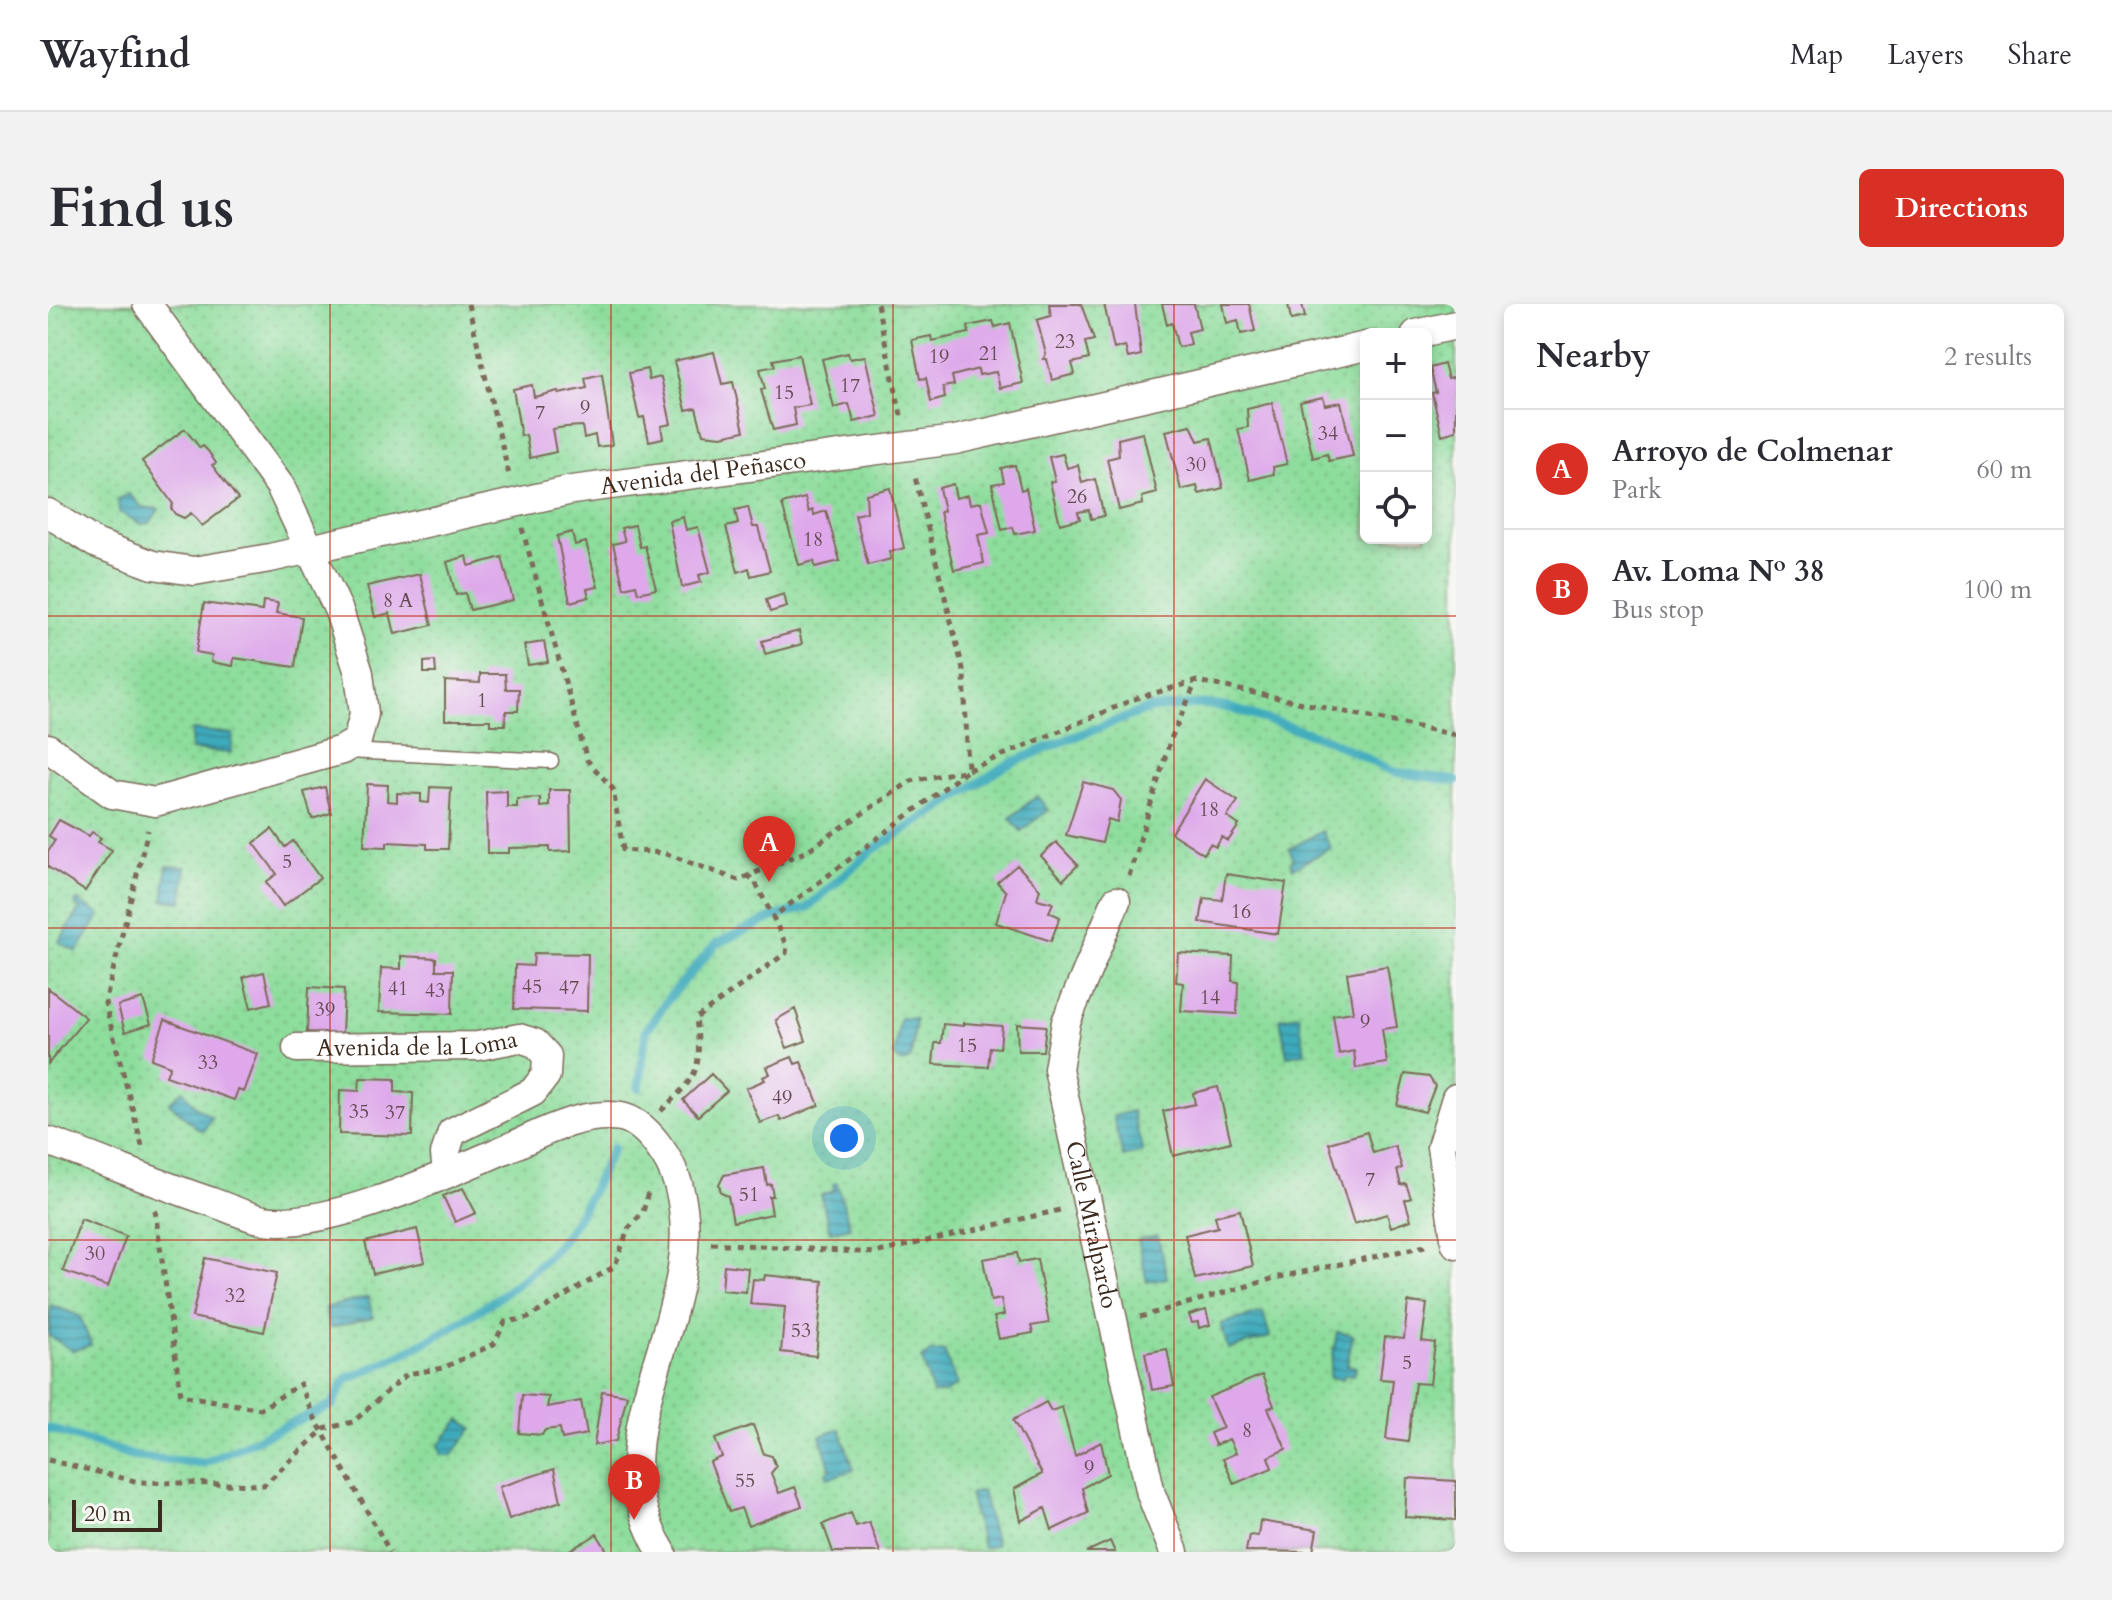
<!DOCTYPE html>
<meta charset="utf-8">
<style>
body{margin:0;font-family:Cardo,serif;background:#f2f2f3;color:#2b2b33}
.controls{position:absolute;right:24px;top:24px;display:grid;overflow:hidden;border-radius:12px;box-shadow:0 4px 12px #0003}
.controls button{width:72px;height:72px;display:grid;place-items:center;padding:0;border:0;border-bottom:2px solid #e1e1e2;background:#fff;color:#2b2b33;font:40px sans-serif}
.scale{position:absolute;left:24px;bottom:20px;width:90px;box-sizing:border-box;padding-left:8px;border:4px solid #3b2a1e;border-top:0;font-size:22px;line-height:28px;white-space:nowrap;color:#3b2a1e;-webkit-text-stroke:6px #f6f6f2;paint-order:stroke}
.you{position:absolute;left:796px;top:834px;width:28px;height:28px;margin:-20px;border:6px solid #fff;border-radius:50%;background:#1a73e8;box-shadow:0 0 0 12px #1a73e833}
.badge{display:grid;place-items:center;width:52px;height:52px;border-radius:50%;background:#d93025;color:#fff;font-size:26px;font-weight:700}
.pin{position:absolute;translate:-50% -66px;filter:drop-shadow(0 2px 4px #0008)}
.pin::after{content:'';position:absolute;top:42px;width:28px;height:24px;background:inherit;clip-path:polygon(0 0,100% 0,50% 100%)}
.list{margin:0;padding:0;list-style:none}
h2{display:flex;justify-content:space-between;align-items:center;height:104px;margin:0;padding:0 32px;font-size:34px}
h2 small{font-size:26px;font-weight:400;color:#7c7c81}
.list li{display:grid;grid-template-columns:52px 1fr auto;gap:24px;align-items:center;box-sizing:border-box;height:120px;padding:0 32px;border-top:2px solid #e1e1e2}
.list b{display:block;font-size:30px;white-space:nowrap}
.list p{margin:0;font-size:26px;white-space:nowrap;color:#7c7c81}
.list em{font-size:26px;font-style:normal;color:#7c7c81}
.icon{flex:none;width:44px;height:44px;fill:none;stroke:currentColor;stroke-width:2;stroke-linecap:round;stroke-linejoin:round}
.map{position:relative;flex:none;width:1408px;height:1248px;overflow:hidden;border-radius:12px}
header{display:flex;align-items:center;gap:48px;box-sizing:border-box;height:112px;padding:0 40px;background:#fff;border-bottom:2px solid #e1e1e2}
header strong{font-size:38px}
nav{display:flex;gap:44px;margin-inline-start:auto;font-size:28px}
.intro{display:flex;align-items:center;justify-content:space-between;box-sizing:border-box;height:192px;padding:0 48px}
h1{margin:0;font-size:56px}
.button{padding:20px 36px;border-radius:12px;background:#d93025;color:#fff;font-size:28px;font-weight:700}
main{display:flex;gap:48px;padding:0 48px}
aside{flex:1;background:#fff;border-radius:12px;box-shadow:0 4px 12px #0003}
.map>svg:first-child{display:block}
.park{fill:url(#park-dots);stroke:#64845d;stroke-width:2;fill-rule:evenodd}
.water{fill:url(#water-rules);stroke:#3c6a6d;stroke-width:2}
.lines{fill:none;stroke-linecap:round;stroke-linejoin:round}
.stream{stroke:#3daabc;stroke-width:9}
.building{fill:#dea8ea}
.service-casing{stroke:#7c6959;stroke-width:17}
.minor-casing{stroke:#7c6959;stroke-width:31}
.path{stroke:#7c6959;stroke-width:5;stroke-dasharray:6 6;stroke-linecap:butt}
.service{stroke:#fff;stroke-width:14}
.minor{stroke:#fff;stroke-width:28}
.grid{fill:none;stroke:#c8321e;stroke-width:2;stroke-opacity:0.55}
.labels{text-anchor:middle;stroke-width:6;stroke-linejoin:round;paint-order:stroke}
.number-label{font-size:20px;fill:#644a51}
.street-label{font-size:24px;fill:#3b2a1e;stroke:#f6f6f2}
</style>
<header>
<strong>Wayfind</strong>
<nav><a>Map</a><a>Layers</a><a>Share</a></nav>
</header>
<div class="intro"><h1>Find us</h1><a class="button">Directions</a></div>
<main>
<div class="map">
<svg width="1408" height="1248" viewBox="0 0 1408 1248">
<defs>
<pattern id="park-dots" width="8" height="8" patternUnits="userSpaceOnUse" patternTransform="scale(2)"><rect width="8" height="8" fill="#8ddd9c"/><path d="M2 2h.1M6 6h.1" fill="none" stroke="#7bbe86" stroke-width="1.8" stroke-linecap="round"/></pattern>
<pattern id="water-rules" width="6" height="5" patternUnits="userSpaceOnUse" patternTransform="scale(2)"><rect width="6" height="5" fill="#3daabc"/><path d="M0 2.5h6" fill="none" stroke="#348b98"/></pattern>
</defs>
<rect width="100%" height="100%" fill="#f6f6f2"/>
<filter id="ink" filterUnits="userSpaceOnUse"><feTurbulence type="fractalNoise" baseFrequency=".0125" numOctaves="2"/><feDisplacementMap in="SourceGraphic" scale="16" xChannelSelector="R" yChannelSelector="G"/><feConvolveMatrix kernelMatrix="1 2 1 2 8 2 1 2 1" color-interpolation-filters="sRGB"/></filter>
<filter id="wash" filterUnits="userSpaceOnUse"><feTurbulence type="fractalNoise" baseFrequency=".006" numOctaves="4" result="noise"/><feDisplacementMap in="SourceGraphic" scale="32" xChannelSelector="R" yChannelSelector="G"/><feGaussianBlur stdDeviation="1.8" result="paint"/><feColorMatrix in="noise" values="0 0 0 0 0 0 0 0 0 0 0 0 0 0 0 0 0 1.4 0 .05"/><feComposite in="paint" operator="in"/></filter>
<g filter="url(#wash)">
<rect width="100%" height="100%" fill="#f4dfc6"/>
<path class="park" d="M0,0h1408v1248h-1408zM1318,30h60v204h-60z"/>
<path class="water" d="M81,190l13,13 17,2 -9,14 -9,1 -22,-12 -1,-13z
M144,426l41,4 -2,19 -40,-3z
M989,492l11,14 -27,21 -11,-13z
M1274,527l9,17 -38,20 -3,-6 4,-3 -5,-10z
M119,562l19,1 -4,35 -19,-2z
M29,596l23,15 -23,37 -18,-10 21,-34 -5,-4z
M1251,711l6,38 -18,3 -7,-38z
M852,714l16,1 -5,39 -9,5 -8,-7z
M135,786l12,16 17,11 -8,13 -6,-1 -29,-26z
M1084,807l11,41 -20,5 -10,-41z
M789,879l13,44 -20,5 -9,-37 13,-4 -1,-7z
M1110,932l9,42 -20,4 -9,-42z
M320,993l5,20 -43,11 -5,-20z
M3,1001l29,11 11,29 -18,6 -24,-15z
M1215,1008l7,25 -42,12 -7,-25z
M1289,1028l16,3 -6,30 9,2 -2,8 -9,-1 -2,5 -14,-2z
M896,1047l13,34 -12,8 -12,1 -11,-35 8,-7z
M412,1115l13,9 -21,27h-10l-3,-10z
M792,1125l14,41 -26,8 -2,-5 5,-3 -11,-34z
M934,1187l14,54 -13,3 -14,-54z"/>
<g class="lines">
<path class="stream" d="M591,784l7,-57 22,-32 48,-55 57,-27 34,-9 64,-57 136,-86 66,-28 76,-28 55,-5 26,4 97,31 67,33 62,9
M0,1124l89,29 67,6 128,-58 14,-26c64,-25 174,-84 216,-139 21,-27 36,-61 51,-92"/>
</g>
<g id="blocks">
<path class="building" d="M1001,0h32l13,36 -9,2 4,17 -17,4 3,11 -23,6 -5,-21h-4l3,-5 -9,-34 14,-4z
M1056,0h31l6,51 -13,3 -3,-12 -11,3z
M1114,0h32l6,25 -12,3 3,12 -13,3 -6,-24 -5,2z
M1175,0h26l6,27 -14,3 -3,-14 -11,3z
M1240,0h14l3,13 -14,3z
M945,17l2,6 15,-4 13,60 -23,5 -4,-16 -17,3 -1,-6 -26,7 2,9 -11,2 2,11 -14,4 -5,-24 -6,1 -8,-39 19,-4 1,5 37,-8 -1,-7z
M666,48l8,32 11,-2 11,49 -22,5 -19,-2 -7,-26 -10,2 -12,-49z
M800,49l2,6 15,-3 14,60 -25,6 -5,-18 -15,4 -12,-49z
M751,51l11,50 -17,3 3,17 -23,5 -12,-40 4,-1 -5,-20 15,-3 -2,-6z
M1396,60l4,15 8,-2v54l-14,4 -10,-42 4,-1 -6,-24z
M599,65l2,11 12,-3 10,47 -10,2 2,12 -14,3 -5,-24 -5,1 -10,-45z
M554,70l10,71 -15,2 -2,-12 -11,3 -2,-12 -16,1 -14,2 4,23 -26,6 -4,-23 -5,1 -8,-47 19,-4 2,12 24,-6 1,3 28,-6 -2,-10z
M1275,93l2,8 16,-3 12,54 -24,5 -2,-7 -14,4 -13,-56z
M1224,99l15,61 -14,3 1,7 -24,6 -12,-51 10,-2 -1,-18z
M1143,121l7,16 13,-3 12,50 -24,6 -2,-8 -16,4 -15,-59z
M137,125l15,19 3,-2 5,5 8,12 -4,2 26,34 -36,27 -11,-13 -7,5 -9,-4 -4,-6 2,-4 -31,-43z
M1095,129l14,60 -15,4 1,7 -24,6 -12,-51 12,-3 -1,-17z
M1015,150l4,14 11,-3 4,18 13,-4 9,37 -13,3 -2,-9 -11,2 2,7 -20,5 -10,-42 5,-1 -6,-24z
M967,161l6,25 5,-2 9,42 -20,4 -2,-7 -11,3 -10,-46 12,-2 -3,-14z
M905,180l3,14 12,-3 2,9 11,-2 8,31 -11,2 6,28 -30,7 -14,-58 4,-1 -5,-23z
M842,184l14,60 -14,4 1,7 -23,6 -13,-50 12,-3 -1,-18z
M757,194l4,14 4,-2 1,5 12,-4 14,50 -25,6 -1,-6 -15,4 -17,-61z
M700,203l5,20h5l12,44 -19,5 -2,-8 -11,4 -12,-45 12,-3 -3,-14z
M635,213l3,13 12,-3 12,45 -11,3 2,7 -19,5 -13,-66z
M587,221l5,22 5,-1 11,43 -18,4 -2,-8 -12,3 -11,-44 12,-3 -4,-13z
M524,228l3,13 11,-3 12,45 -11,2 2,8 -19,5 -13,-66z
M419,252l2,10 33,-9 11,43 -43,10 -5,-17 -9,2 -9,-33z
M372,270l12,51 -37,9 -5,-21 -15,4 -8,-31z
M736,290l3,13 -17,5 -4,-12z
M215,297l15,2 -2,10 26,4 -7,50 -61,-9 -1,8 -22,-4 1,-7 -16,-3 8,-49 58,8z
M751,327l3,13 -37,10 -3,-13z
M496,338l4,20 -20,3 -4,-20z
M387,357l1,12h-12v-11z
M432,370h25l1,15h13l-1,22h-12l-1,14h-15v-5h-45v-39l35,2z
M1157,475l33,22 -11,16 12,8 -11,16 -6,-4 -6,10 -6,-3 -6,10 -33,-21z
M1035,478l30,8 8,10 -4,22 -9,-3 -6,24 -36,-8z
M319,480l21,1 -1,16 10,1v-9l24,1v8l8,1 1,-16 21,1 -3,61h-21v-5l-40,-2v5l-23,-1z
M277,483l6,26 -19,6 -8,-27z
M501,486h21l1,61 -21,1v-5l-41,1v5h-22l-1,-61 21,-1v16h10v-8l23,-1v9l9,-1z
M11,516l30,16 3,-4 9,6 -3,4 14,8 -27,41 -37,-24v-16l7,-11 -6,-4z
M224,525l13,18 8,-6 27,37 -37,28 -17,-24 11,-8 -23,-31z
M1008,538l22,23 -15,15 -22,-24z
M969,561l23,24 -3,10 16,4 -4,9 11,5 -9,24 -55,-18 10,-31 -9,-10z
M1178,570l60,9 -8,51 -78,-12 4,-24 18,2z
M486,649l54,1 -1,57 -73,-2 1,-44 18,1z
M1130,649l55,3 -1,25 6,1 -1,32 -56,-3 2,-28 -7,-1z
M353,652l35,2v12h17l-1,44 -73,-2 2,-44 20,1z
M1339,662l10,61 -15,2 5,34 -31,5 -2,-17 -15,3 -6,-39 20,-3 -6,-39z
M216,668l7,31 -20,5 -8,-31z
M261,683l35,2 -2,45 -35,-2z
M0,684l38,30 -38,46z
M95,695l8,25 -26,8 -7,-26z
M747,705l11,32 -19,7 -11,-28z
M117,716l93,34 -14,38 -6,-2 -4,10 -68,-24 4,-10 -19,-7z
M916,719l38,3 -2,22 -10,-1 -2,20 -55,-3 2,-21h6l2,-19 21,2z
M969,720l29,2 -3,25h-25z
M744,753l3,7 6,-2 18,43 -38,16 -2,-5 -19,7 -14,-35 19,-8 -2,-3 7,-3 -3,-7z
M663,770l16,17 -29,25 -15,-16z
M1357,770l24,3 6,9 -10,26 -28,-7z
M312,774l35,1v13l18,1 -1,43 -73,-2 1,-44 19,1z
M1170,783l13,55 -58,14 -10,-45 32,-7 -2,-11z
M1319,828l6,21 22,-7 7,22 -5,2 4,15 5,-1 5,14 -6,2 6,20 -20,7 -4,-13 -33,10 -25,-81z
M716,864l3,17 4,-1 2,12h-4l3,18 -39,8 -5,-26 -7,-3 -2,-8 5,-10z
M415,884l13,25 -21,9 -12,-26z
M1192,906l13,56 -58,13 -10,-44 33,-8 -3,-11z
M33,915l45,17 -18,51 -45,-16z
M369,925l8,33 -52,12 -8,-32z
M969,949l2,9 18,-3 12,64 -18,3 2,7 -34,6 -5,-22 10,-2 -3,-16 -10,2 -8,-42z
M157,954l72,15 -13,59 -72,-15z
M676,961l24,3 -2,24 -24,-2z
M717,971l58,6 -7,75 -35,-4 4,-45 -35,-3 3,-25 11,1z
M1360,998l19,2 -5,37 13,2 -5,41 -15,-1 -7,59 -22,-3 7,-59 -13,-1 5,-42 19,2z
M1158,1006l4,15 -11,3 -1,-6 -6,1 -3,-8z
M1119,1045l7,37 -22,4 -7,-37z
M1214,1071l12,31 -6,2 18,41 -18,8 4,11 -38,16 -11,-25 13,-6 -7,-14 -14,6 -5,-12 13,-5 -14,-31z
M554,1087l25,4 -11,46 -22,4z
M474,1091l27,2 -2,10 34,-6 6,33 -25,5 -2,-11 -15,2 -3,5 -23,-2z
M998,1098l5,9 11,-4 13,49 26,-14 7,32 -26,14 6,25 -36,17 -7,-22 -24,13 -7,-32 28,-15 -29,-54z
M705,1121l11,29 8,2 4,11 -5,6 8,20 16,-6 7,19 -54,20 -7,-18 -12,4 -19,-50 12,-5 -7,-18z
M506,1165l7,32 -52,18 -10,-32z
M1359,1174l49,3v39l-51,-3z
M803,1209l5,13 13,-4 11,30h-47l-10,-28z
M1212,1217l57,9 -4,22 -67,-1 3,-16 9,1z
M549,1230l11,18h-42l20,-11z
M1062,1237l5,11h-29z"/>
</g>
</g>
<g filter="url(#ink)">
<use href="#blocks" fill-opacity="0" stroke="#7c6959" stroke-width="2"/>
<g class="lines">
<defs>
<path id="service" d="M299,447l204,10"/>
<g id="minor">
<path d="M1368,30l40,-9"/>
<path id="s1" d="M0,209l47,30 58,22 41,6 76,-13 302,-68 383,-50 411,-94"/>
<path d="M0,444l64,46 43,8 187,-52 15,-9 7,-27 -5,-41 -20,-62 -59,-125 -133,-182"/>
<path id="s2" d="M1068,597l-50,121 -8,47 93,425 23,58"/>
<path id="s3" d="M249,744l181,-2 41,-8 16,5 12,13 -1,19 -13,17 -81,40 -7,22 2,19"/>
<path d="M1408,794l-15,49 15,97"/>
<path d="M0,837c55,20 109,43 164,61 17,6 35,15 52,18 66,10 191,-50 253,-76 31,-14 68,-33 104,-27 26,5 50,43 57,67 37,128 -93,246 -16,368"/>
</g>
</defs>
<use href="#service" class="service-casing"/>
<use href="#minor" class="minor-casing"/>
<path class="path" d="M420,0l41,171
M829,0l25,116
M474,224l65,232 26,29 10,61 41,3 74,27 67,-28 106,-71 57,-11 169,-72 60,-17 259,54
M699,571l8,7 18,35
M1081,572l41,-135 26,-59
M613,807c38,-38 41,-38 35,-93l90,-65 1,-6 -14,-30 195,-147 -4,-97 -50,-200
M94,842l-37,-143 43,-173
M107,906l26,185 80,14 39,-25 12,29 78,139
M663,939l164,10 185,-43
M1092,1013l135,-39 155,-33
M0,1156l91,22 125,3 60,-56 29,-7 54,-48 36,-6 51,-24 11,-22 23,-4 87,-52 13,-37 15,-17 6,-24"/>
<use href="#service" class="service"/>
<use href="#minor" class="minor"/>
</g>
</g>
<path class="grid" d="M282,0v1248M563,0v1248M845,0v1248M1126,0v1248M0,312h1408M0,624h1408M0,936h1408"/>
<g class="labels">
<g class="number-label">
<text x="1017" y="44">23</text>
<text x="941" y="56">21</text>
<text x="891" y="59">19</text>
<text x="802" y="88">17</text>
<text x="736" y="95">15</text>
<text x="537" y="110">9</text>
<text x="492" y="115">7</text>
<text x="1280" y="136">34</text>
<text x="1148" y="167">30</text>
<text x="1029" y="199">26</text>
<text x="765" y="242">18</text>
<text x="350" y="303">8 A</text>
<text x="434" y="403">1</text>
<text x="1161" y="512">18</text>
<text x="239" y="564">5</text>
<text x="1193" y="614">16</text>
<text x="484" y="689">45</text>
<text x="521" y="690">47</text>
<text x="350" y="691">41</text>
<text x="387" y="693">43</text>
<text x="1162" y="700">14</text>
<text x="277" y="712">39</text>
<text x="1317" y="724">9</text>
<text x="919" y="748">15</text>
<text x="160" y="765">33</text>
<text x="734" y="800">49</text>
<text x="311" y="814">35</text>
<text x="347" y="815">37</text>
<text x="1322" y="882">7</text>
<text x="701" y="897">51</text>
<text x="47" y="956">30</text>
<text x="187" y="998">32</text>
<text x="753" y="1033">53</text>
<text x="1359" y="1065">5</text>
<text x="1199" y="1133">8</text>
<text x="1041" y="1170">9</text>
<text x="697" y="1183">55</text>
</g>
<g class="street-label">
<text dy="8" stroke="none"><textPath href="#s1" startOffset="678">Avenida del Peñasco</textPath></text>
<text dy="8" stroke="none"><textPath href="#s3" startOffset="120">Avenida de la Loma</textPath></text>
<text dy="8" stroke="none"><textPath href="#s2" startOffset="338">Calle Miralpardo</textPath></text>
</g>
</g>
</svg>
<div class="controls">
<button>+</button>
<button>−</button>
<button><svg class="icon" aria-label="locate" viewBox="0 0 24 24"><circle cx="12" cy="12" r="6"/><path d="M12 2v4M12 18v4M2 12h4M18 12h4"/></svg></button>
</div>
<div class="scale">20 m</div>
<div class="you"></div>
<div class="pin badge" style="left:721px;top:578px">A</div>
<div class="pin badge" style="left:586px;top:1216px">B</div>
</div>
<aside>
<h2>Nearby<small>2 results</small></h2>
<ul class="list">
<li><span class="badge">A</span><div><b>Arroyo de Colmenar</b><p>Park</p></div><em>60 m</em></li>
<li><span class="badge">B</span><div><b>Av. Loma Nº 38</b><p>Bus stop</p></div><em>100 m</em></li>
</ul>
</aside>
</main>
